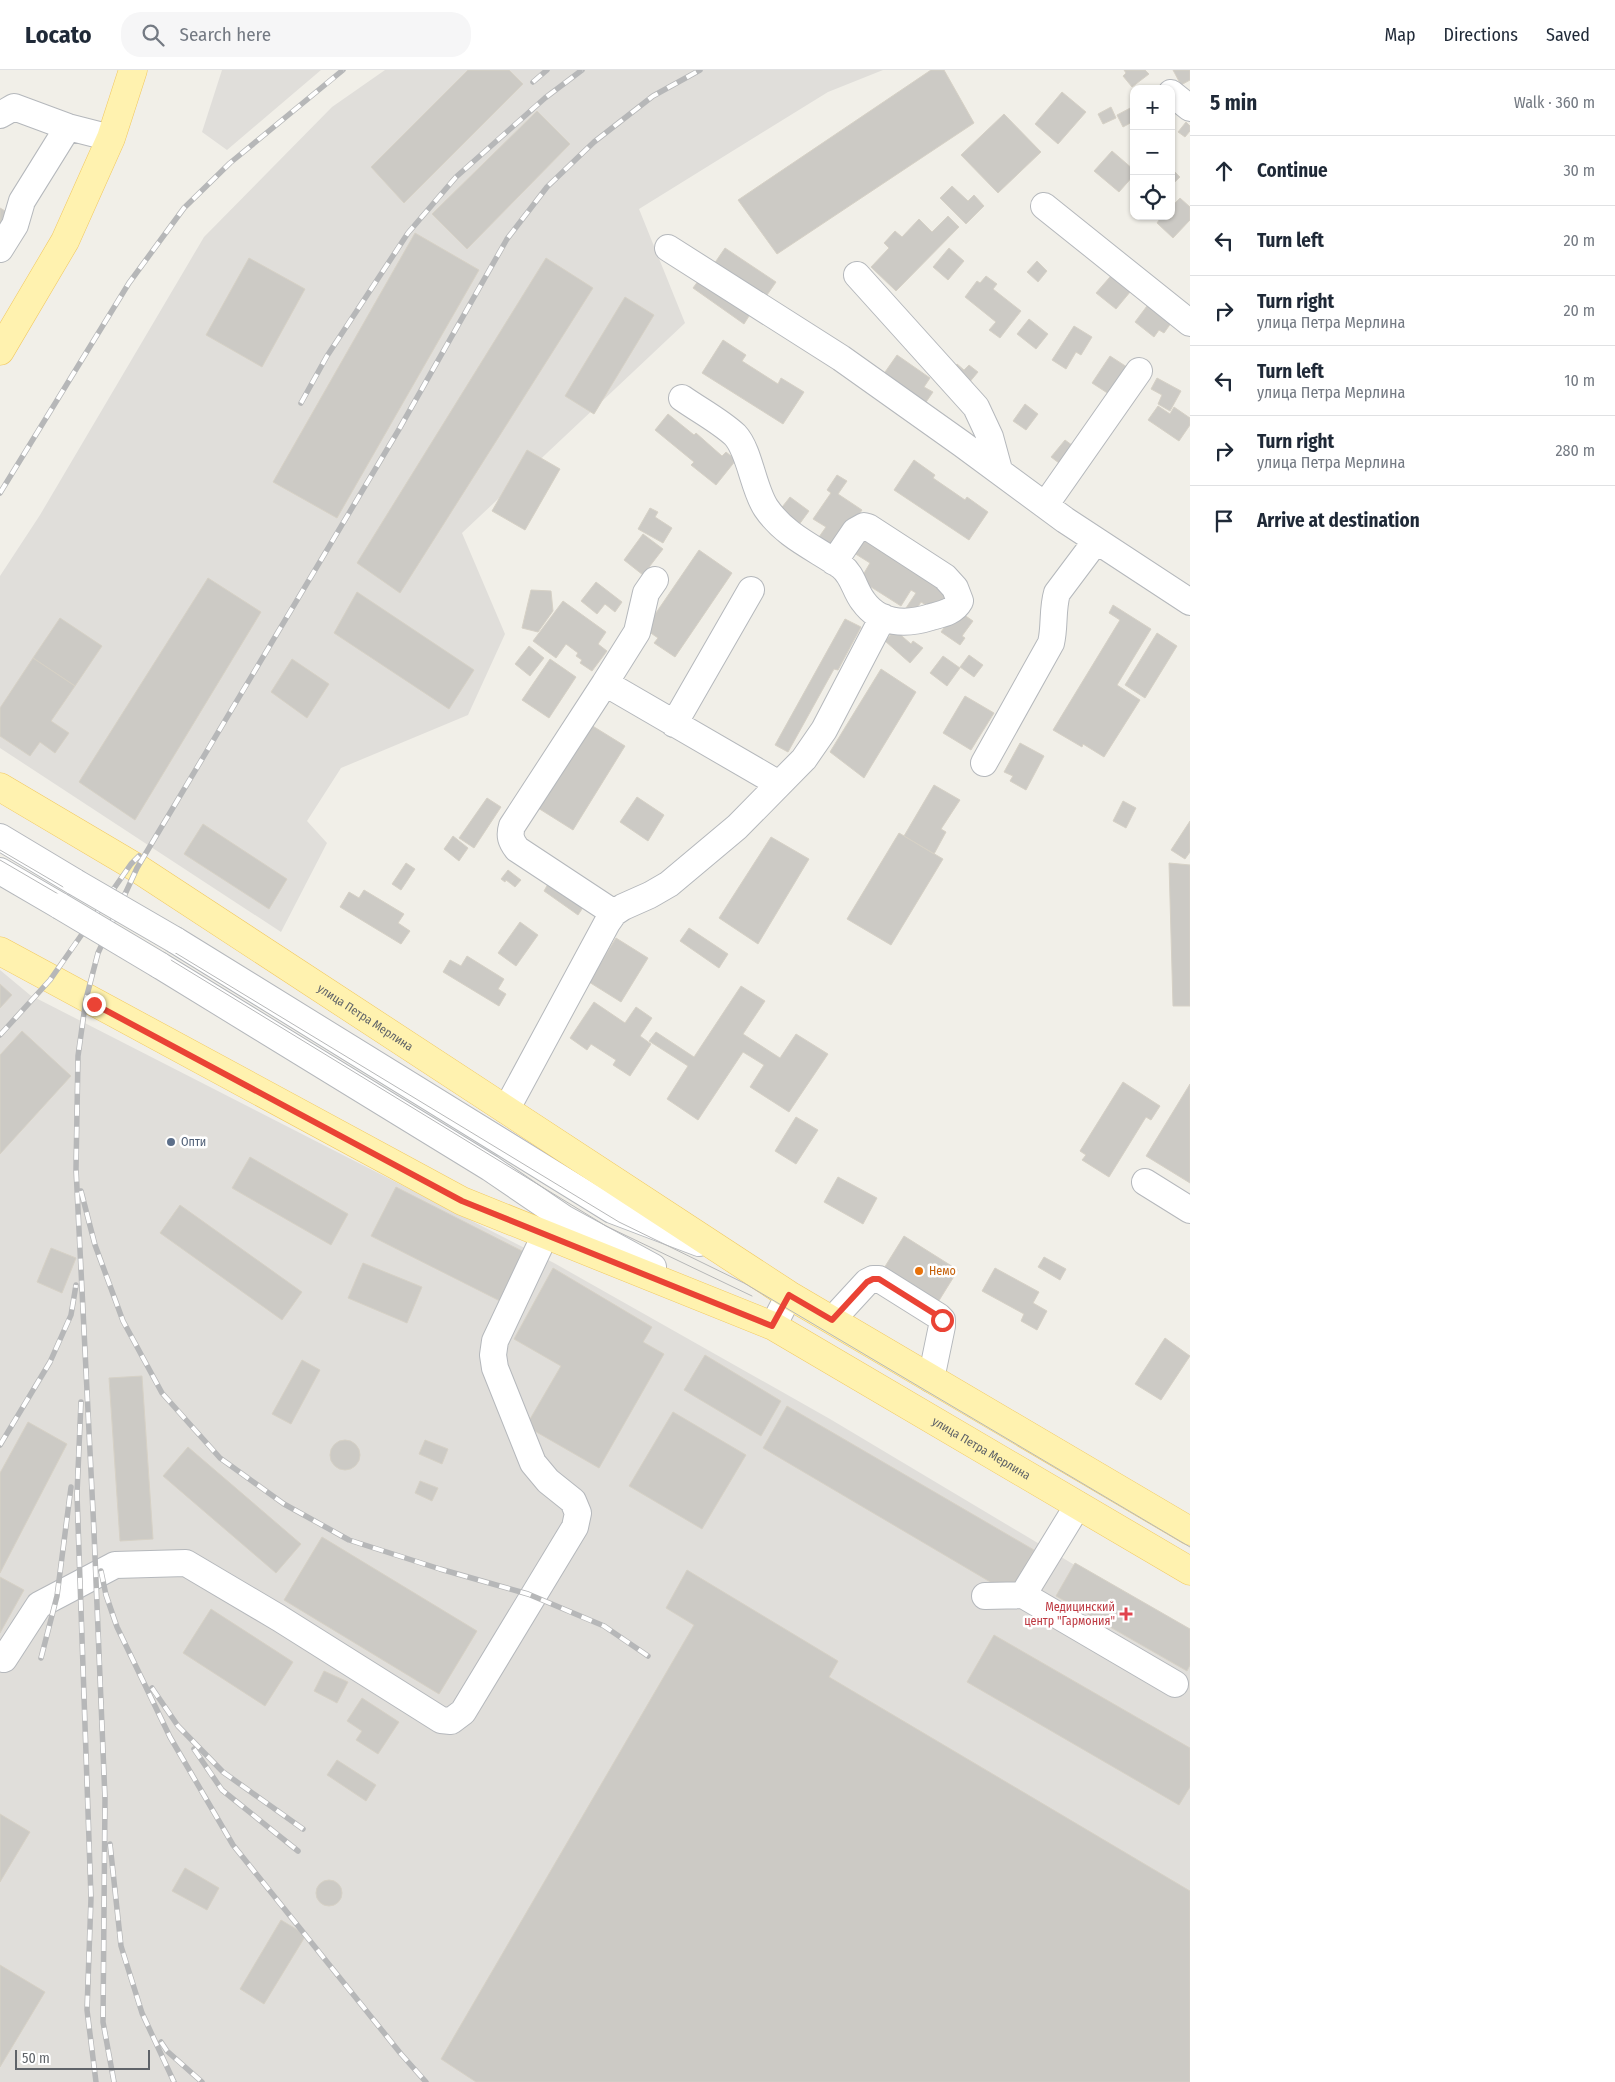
<!DOCTYPE html>
<meta charset="utf-8">
<style>
body{margin:0;font-family:"Fira Sans Condensed",sans-serif;background:#f6f6f7;color:#1f2937}
.controls{position:absolute;right:15px;top:15px;display:grid;overflow:hidden;border-radius:10px;box-shadow:0 1px 4px #0004}
.controls button{width:45px;height:45px;display:grid;place-items:center;padding:0;border:0;border-bottom:1px solid #e0e1e3;background:#fff;color:#1f2937;font:25px sans-serif}
.scale{position:absolute;left:15px;bottom:12px;width:135px;box-sizing:border-box;padding-left:5px;border:2px solid #5f6368;border-top:0;font-size:14px;line-height:18px;white-space:nowrap;color:#5f6368;-webkit-text-stroke:4px #fff;paint-order:stroke}
.stop{position:absolute;width:15px;height:15px;margin:-11px;border:4px solid #ea4335;border-radius:50%;background:#fff}
.stop.end{background:#ea4335;border-color:#fff;box-shadow:0 1px 5px #0008}
.list{margin:0;padding:0;list-style:none}
h2{display:flex;justify-content:space-between;align-items:center;height:65px;margin:0;padding:0 20px;font-size:21px}
h2 small{font-size:16px;font-weight:400;color:#747a83}
.list li{display:grid;grid-template-columns:32px 1fr auto;gap:15px;align-items:center;box-sizing:border-box;height:70px;padding:0 20px;border-top:1px solid #e0e1e3}
.list b{display:block;font-size:19px;white-space:nowrap}
.list p{margin:0;font-size:16px;white-space:nowrap;color:#747a83}
.list em{font-size:16px;font-style:normal;color:#747a83}
.icon{flex:none;width:28px;height:28px;fill:none;stroke:currentColor;stroke-width:2;stroke-linecap:round;stroke-linejoin:round}
.map{position:relative;flex:none;width:1190px;height:2012px;overflow:hidden}
header{display:flex;align-items:center;gap:30px;box-sizing:border-box;height:70px;padding:0 25px;background:#fff;border-bottom:1px solid #e0e1e3}
header strong{font-size:24px}
nav{display:flex;gap:28px;margin-inline-start:auto;font-size:18px}
.search{width:350px;height:45px;background:#f6f6f7;display:flex;align-items:center;gap:12px;box-sizing:border-box;padding:0 18px;border-radius:20px;color:#747a83;font-size:19px}
main{display:flex}
aside{flex:1;background:#fff}
.map>svg:first-child{display:block}
.industrial{fill:#e0deda}
.building{fill:#cccac5;stroke:#d6d1c6}
.lines{fill:none;stroke-linecap:round;stroke-linejoin:round}
.minor-casing{stroke:#b5b8bc;stroke-width:28}
.major-casing{stroke:#f2c960;stroke-width:29}
.minor{stroke:#fff;stroke-width:26}
.major{stroke:#fff2af;stroke-width:28}
.tram{stroke:#b6b7b8;stroke-width:1}
.rail-casing{stroke:#b6b7b8;stroke-width:5.5}
.rail{stroke:#fff;stroke-width:4;stroke-dasharray:11;stroke-linecap:butt}
.minor-bridge-casing{stroke:#b5b8bc;stroke-width:28;stroke-linecap:butt}
.minor-bridge{stroke:#fff;stroke-width:26}
.route{stroke:#ea4335;stroke-width:6}
.service-dot{fill:#5c6f8a;stroke:#fff;stroke-width:2}
.food-dot{fill:#e8710a;stroke:#fff;stroke-width:2}
.health-dot{fill:#e0444e;stroke:#fff;stroke-width:2}
.labels{text-anchor:middle;stroke-width:5;stroke-linejoin:round;paint-order:stroke}
.street-label{font-size:12px;fill:#5f6368;stroke:#fff}
.service-label{font-size:12px;fill:#4e5e75;stroke:#fff;text-anchor:start}
.food-label{font-size:12px;fill:#c56008;stroke:#fff;text-anchor:start}
.health-label{font-size:12px;fill:#be3a42;stroke:#fff;text-anchor:end}
</style>
<header>
<strong>Locato</strong>
<div class="search"><svg class="icon" aria-label="search" viewBox="0 0 24 24"><circle cx="10" cy="10" r="6"/><path d="M15 15l6 6"/></svg>Search here</div>
<nav><a>Map</a><a>Directions</a><a>Saved</a></nav>
</header>
<main>
<div class="map">
<svg width="1190" height="2012" viewBox="0 0 1190 2012">
<rect width="100%" height="100%" fill="#f1efe8"/>
<path class="industrial" d="M222,0h99l-94,80 -25,-18z
M385,0h498l-55,22 -189,117 46,114 -223,210 43,101 -37,81 -127,53 -34,53 20,22 -46,89 -281,-184v-172l40,-61 164,-278 128,-130z
M0,900l30,25 524,268 276,156 360,215v448h-1190z"/>
<path class="building" d="M468,0h41l14,14 -119,119 -33,-36z
M931,0h13l30,53 -197,131 -39,-54z
M1124,0h21l4,4 -17,13 -9,-11 3,-3z
M1173,0h17v10l-9,5z
M1062,22l24,20 -28,32 -23,-20z
M1134,36v15l-11,6 -6,-12z
M1111,37l5,11 -13,6 -5,-10z
M537,41l33,33 -103,105 -35,-35z
M1004,44l37,38 -43,41 -37,-38z
M1186,52l4,4v5l-5,6 -7,-5z
M1112,81l22,19v5l-15,17 -25,-21z
M1171,98l9,9 -7,7 -2,-1z
M952,116l16,15 6,-6 10,11 -18,18 -26,-26z
M1180,128l10,9v13l-17,18 -16,-15 5,-7h9v-9z
M0,138l12,7 -12,20z
M948,146l11,11 -63,64 -25,-24 18,-19 -5,-5 11,-12 7,6 17,-18 13,13z
M415,163l64,37 -142,248 -64,-36z
M725,178l51,34 -11,16 -51,-34z
M949,178l15,13 -16,19 -15,-13z
M249,188l56,31 -43,78 -56,-32z
M546,188l47,30 -193,305 -43,-30z
M1037,191l10,10 -9,11 -11,-10z
M1116,200l19,16 -19,23 -20,-16z
M704,203l50,35 -10,16 -51,-36z
M986,206l11,8 -4,5 28,22 -21,27 -11,-8 7,-8 -31,-25 12,-16 3,2z
M625,227l29,18 -60,99 -29,-18z
M1153,228l23,18 -12,17 -5,-3 -5,7 -19,-15z
M1029,249l19,15 -12,15 -19,-15z
M1074,256l18,11 -11,18 -5,-3 -10,17 -14,-9z
M723,270l23,15 -4,6 36,23 3,-6 23,14 -21,32 -81,-51z
M897,285l33,23 -6,9 9,5 -9,13 -41,-30z
M1110,286l20,13 -18,27 -20,-13z
M957,294l7,6 5,-5 9,7 -10,12 -16,-13z
M1157,308l24,13 -11,20 -12,-7 4,-9 -11,-6z
M1025,334l13,10 -12,16 -13,-9z
M1158,336l12,8 4,-7 16,11v7l-11,16 -31,-21z
M668,344l26,21 2,-2 26,23 4,-4 10,8 -20,25 -25,-20 3,-3 -39,-32z
M1065,370l11,8 -13,18 -12,-9z
M527,380l33,19 -35,61 -33,-19z
M914,390l21,15 -2,3 32,22 2,-3 21,15 -19,28 -75,-50z
M837,405l10,6 -9,13 24,16 -27,39 -16,-12 7,-10 -13,-8 18,-26 -4,-3z
M790,427l19,14 -11,15 -19,-15z
M650,438l8,4 -3,5 17,11 -9,15 -25,-14z
M643,464l20,15 -20,26 -19,-15z
M863,468l87,55 -12,19 -17,-10 -9,14 -8,-5 12,-18 -5,-3 -10,16 -41,-26 10,-17 -16,-10z
M699,480l33,23 -57,84 -21,-14 4,-5 -13,-9z
M208,508l53,34 -126,208 -56,-38z
M596,512l26,20 -7,10 -10,-8 -8,10 -16,-13z
M531,520l20,1 2,20 -15,21 -16,-4z
M357,522l117,78 -25,39 -115,-76z
M563,531l43,31 -8,12 9,7 -15,20 -12,-8 2,-3 -6,-4 2,-3 -12,-9 -10,14 -23,-17z
M1113,535l38,24 -34,56 23,15 -36,57 -21,-13 -1,3 -29,-17 67,-110 -11,-7z
M957,540l16,11 -11,15 3,2 -5,7 -19,-13z
M60,548l42,28 -27,40 -42,-28z
M845,549l16,8 -23,43 -4,-1 -46,83 -13,-7z
M895,560l16,14 2,-3 10,7 -13,15 -25,-22z
M1157,563l20,13 -32,52 -20,-13z
M529,576l15,12 -14,18 -15,-12z
M969,585l14,10 -9,12 -14,-10z
M943,586l17,12 -13,18 -17,-13z
M33,588l42,28 -24,35 18,12 -14,20 -15,-11 -10,14 -30,-20v-28z
M292,589l37,25 -22,34 -36,-26z
M550,589l26,18 -27,41 -27,-18z
M881,599l35,23 -52,86 -34,-26z
M965,626l29,17 -23,37 -28,-17z
M591,655l34,21 -52,84 -35,-22z
M1020,673l24,13 -18,34 -16,-9 3,-5 -9,-4z
M934,715l26,15 -19,29 5,3 -12,22 -30,-18z
M637,727l27,18 -16,26 -28,-19z
M487,728l14,9 -27,41 -15,-10z
M1123,731l13,7 -10,20 -13,-7z
M1190,751v31l-5,7 -14,-9z
M203,754l84,55 -18,30 -85,-55z
M899,763l44,26 -52,86 -44,-26z
M453,766l15,12 -9,13 -15,-12z
M771,767l38,22 -51,85 -39,-26z
M406,793l9,6 -14,21 -9,-6z
M1169,793l21,2v141h-17z
M508,800l13,10 -6,7 -9,-7 -1,2 -4,-3z
M548,814l36,22 -6,9 -34,-24z
M364,820l40,24 -6,9 12,8 -9,13 -61,-37 9,-15 10,6z
M520,852l18,13 -22,31 -18,-13z
M689,858l39,26 -9,14 -39,-27z
M616,868l32,20 -27,44 -32,-20z
M467,886l37,23 -6,10 8,5 -7,12 -56,-34 7,-12 11,6z
M0,914l12,11 -12,13z
M741,916l24,15 -22,33 37,24 16,-24 32,20 -39,58 -39,-25 14,-22 -21,-13 -45,68 -31,-21 21,-33 -39,-25 7,-9 38,25z
M594,932l31,21 11,-16 16,11 -12,18 11,8 -21,32 -17,-11 3,-5 -25,-16 -4,6 -17,-12z
M22,961l49,45 -71,78v-99z
M1123,1012l37,24 -9,14 -5,-3 -37,60 -27,-17 4,-5 -6,-4z
M1190,1014v99l-44,-27z
M796,1047l22,13 -22,34 -21,-13z
M250,1087l98,57 -17,31 -99,-57z
M838,1107l39,21 -14,26 -39,-22z
M396,1117l128,65 -24,49 -129,-65z
M180,1135l122,87 -20,28 -122,-87z
M904,1166l54,34 -23,37 -54,-34z
M51,1178l25,10 -14,35 -25,-11z
M1044,1187l22,12 -6,11 -22,-13z
M363,1193l59,24 -15,36 -59,-25z
M553,1198l99,59 -9,15 21,12 -65,114 -73,-42 35,-60 -47,-27z
M995,1198l44,24 -6,11 14,8 -10,19 -16,-9 3,-7 -42,-23z
M1165,1268l25,18 -29,44 -26,-16z
M705,1285l76,46 -20,35 -77,-46z
M302,1290l18,10 -29,54 -19,-10z
M142,1306l11,163 -33,2 -11,-163z
M787,1336l247,144 -25,43 -246,-145z
M673,1342l73,43 -44,74 -73,-43z
M28,1352l39,22 -67,129v-100z
M330 1385a15 15 0 1 1 30 0a15 15 0 1 1-30 0Z
M425,1370l23,9 -6,15 -23,-10z
M188,1377l113,97 -25,29 -113,-97z
M420,1411l18,7 -6,13 -17,-8z
M322,1467l155,94 -38,63 -155,-94z
M1075,1493l115,66v36l-3,6 -131,-75z
M687,1500l151,91 -9,16 361,214v191h-714l-35,-23 253,-434 -28,-17z
M0,1507l24,13 -24,43z
M211,1539l82,53 -28,44 -82,-53z
M994,1565l196,113v39l-11,18 -212,-123z
M324,1601l24,11 -11,21 -23,-12z
M362,1628l37,24 -21,32 -22,-14 6,-9 -15,-10z
M337,1690l39,25 -10,16 -39,-26z
M0,1744l30,18 -30,50z
M185,1798l34,20 -12,22 -35,-19z
M316 1823a13 13 0 1 1 26 0a13 13 0 1 1-26 0Z
M281,1850l25,15 -42,69 -24,-15z
M0,1895l45,27 -45,75z"/>
<g class="lines">
<defs>
<path id="minor" d="M1171,23l19,15
M0,45l14,-8 54,20 43,11
M1044,136l146,117
M668,178l173,110 121,86 103,76 125,82
M0,179l15,-24 7,-24 46,-74
M857,205l119,132 14,30 9,33
M682,328c17,12 38,23 53,37 15,16 18,54 31,73 19,28 49,40 75,58 12,9 13,23 22,35 17,24 43,24 68,16 11,-3 23,-5 29,-16l-5,-13 -10,-11 -77,-50 -4,-1 -9,5 -21,31
M1046,434l93,-133
M605,613l32,-51 9,-39 9,-13
M674,654l77,-134
M984,693l67,-120c4,-16 1,-33 6,-50l39,-52
M0,767l75,45
M0,801l60,35
M614,843l-97,-64c-6,-8 -8,-13 -5,-23l93,-143 174,101
M175,870l437,270 87,33
M159,895l331,203 75,51 88,48
M506,1040l101,-187 7,-10 9,-6 27,-12 19,-11 68,-57 67,-68 20,-29 59,-113
M1145,1112l45,28
M832,1250l35,-38 6,-3h6l59,37 4,4v6l-11,53
M773,1256l16,-31
M1023,1525l152,89
M985,1526l38,-1 55,-90
M4,1589l35,-54 76,-40 71,-2 93,55 162,102 10,1 12,-9 112,-185 3,-14 -5,-12 -25,-20 -15,-18 -38,-95 -2,-13 2,-14 50,-106"/>
<g id="major">
<path d="M0,281l65,-110 46,-103 22,-68"/>
<path id="s1" d="M0,717l137,81 652,427 401,236"/>
<path id="s2" d="M0,881l462,250 311,125 417,245"/>
</g>
</defs>
<use href="#minor" class="minor-casing"/>
<use href="#major" class="major-casing"/>
<use href="#minor" class="minor"/>
<use href="#major" class="major"/>
<path class="tram" d="M0,780l169,99 450,273 125,61 446,264
M0,790l166,97 440,269 146,70"/>
<defs>
<path id="rail" d="M533,12l14,-12
M301,333l26,-47 81,-123 48,-56 89,-79 37,-28
M0,423l129,-210 55,-75 46,-45 113,-93
M0,965l50,-55 81,-116 8,-8
M81,1121l14,54 28,76 39,72 58,65 64,46 65,36 91,29 88,25 76,32 44,30
M81,1332l-4,92 14,404 -4,112 9,72
M0,1375l50,-83 21,-47 5,-30
M101,1501l5,24 11,32 53,110 63,108 168,209 25,28
M41,1588l16,-62 14,-109
M152,1618l26,38 45,46 80,57
M194,1679l28,41 76,61
M110,1774l11,102 21,67 32,69
M161,1972l6,9 35,31
M114,2012l-11,-60 2,-223 -11,-267 -18,-363 2,-113 8,-57 12,-46 39,-85 261,-437 109,-192 40,-52 47,-45 59,-46 47,-26"/>
</defs>
<use href="#rail" class="rail-casing"/>
<use href="#rail" class="rail"/>
<defs>
<path id="minor-bridge" d="M75,812l100,58
M60,836l99,59"/>
</defs>
<use href="#minor-bridge" class="minor-bridge-casing"/>
<use href="#minor-bridge" class="minor-bridge"/>
</g>
<g class="lines">
<path class="route" d="M94,934l368,197 310,125 17,-31 43,25 35,-38 6,-3h6l59,37 4,4"/>
</g>
<circle class="service-dot" cx="171" cy="1072" r="5"/>
<circle class="food-dot" cx="919" cy="1201" r="5"/>
<path class="health-dot" d="M1123.5 1536.5h5v5h5v5h-5v5h-5v-5h-5v-5h5z"/>
<g class="labels">
<g class="street-label">
<text dy="4" stroke="none"><textPath href="#s1" startOffset="432">улица Петра Мерлина</textPath></text>
<text dy="4" stroke="none"><textPath href="#s2" startOffset="1102">улица Петра Мерлина</textPath></text>
</g>
<g class="service-label">
<text x="181" y="1076">Опти</text>
</g>
<g class="food-label">
<text x="929" y="1205">Немо</text>
</g>
<g class="health-label">
<text x="1115" y="1541">Медицинский<tspan x="1115" dy="14">центр "Гармония"</tspan></text>
</g>
</g>
</svg>
<div class="controls">
<button>+</button>
<button>−</button>
<button><svg class="icon" aria-label="locate" viewBox="0 0 24 24"><circle cx="12" cy="12" r="6"/><path d="M12 2v4M12 18v4M2 12h4M18 12h4"/></svg></button>
</div>
<div class="scale">50 m</div>
<div class="stop" style="left:942px;top:1250px"></div>
<div class="stop end" style="left:94px;top:934px"></div>
</div>
<aside>
<h2>5 min<small>Walk · 360 m</small></h2>
<ul class="list">
<li><svg class="icon" aria-label="ahead" viewBox="0 0 24 24"><path d="M12 20V5M6 11l6-6 6 6"/></svg><div><b>Continue</b></div><em>30 m</em></li>
<li><svg class="icon" aria-label="left" viewBox="0 0 24 24"><path d="M17 20v-9H6M10 6l-5 5 5 5"/></svg><div><b>Turn left</b></div><em>20 m</em></li>
<li><svg class="icon" aria-label="right" viewBox="0 0 24 24"><path d="M7 20v-9h11M14 6l5 5-5 5"/></svg><div><b>Turn right</b><p>улица Петра Мерлина</p></div><em>20 m</em></li>
<li><svg class="icon" aria-label="left" viewBox="0 0 24 24"><path d="M17 20v-9H6M10 6l-5 5 5 5"/></svg><div><b>Turn left</b><p>улица Петра Мерлина</p></div><em>10 m</em></li>
<li><svg class="icon" aria-label="right" viewBox="0 0 24 24"><path d="M7 20v-9h11M14 6l5 5-5 5"/></svg><div><b>Turn right</b><p>улица Петра Мерлина</p></div><em>280 m</em></li>
<li><svg class="icon" aria-label="arrive" viewBox="0 0 24 24"><path d="M6 21V4h12l-3 4 3 4H6"/></svg><div><b>Arrive at destination</b></div></li>
</ul>
</aside>
</main>
